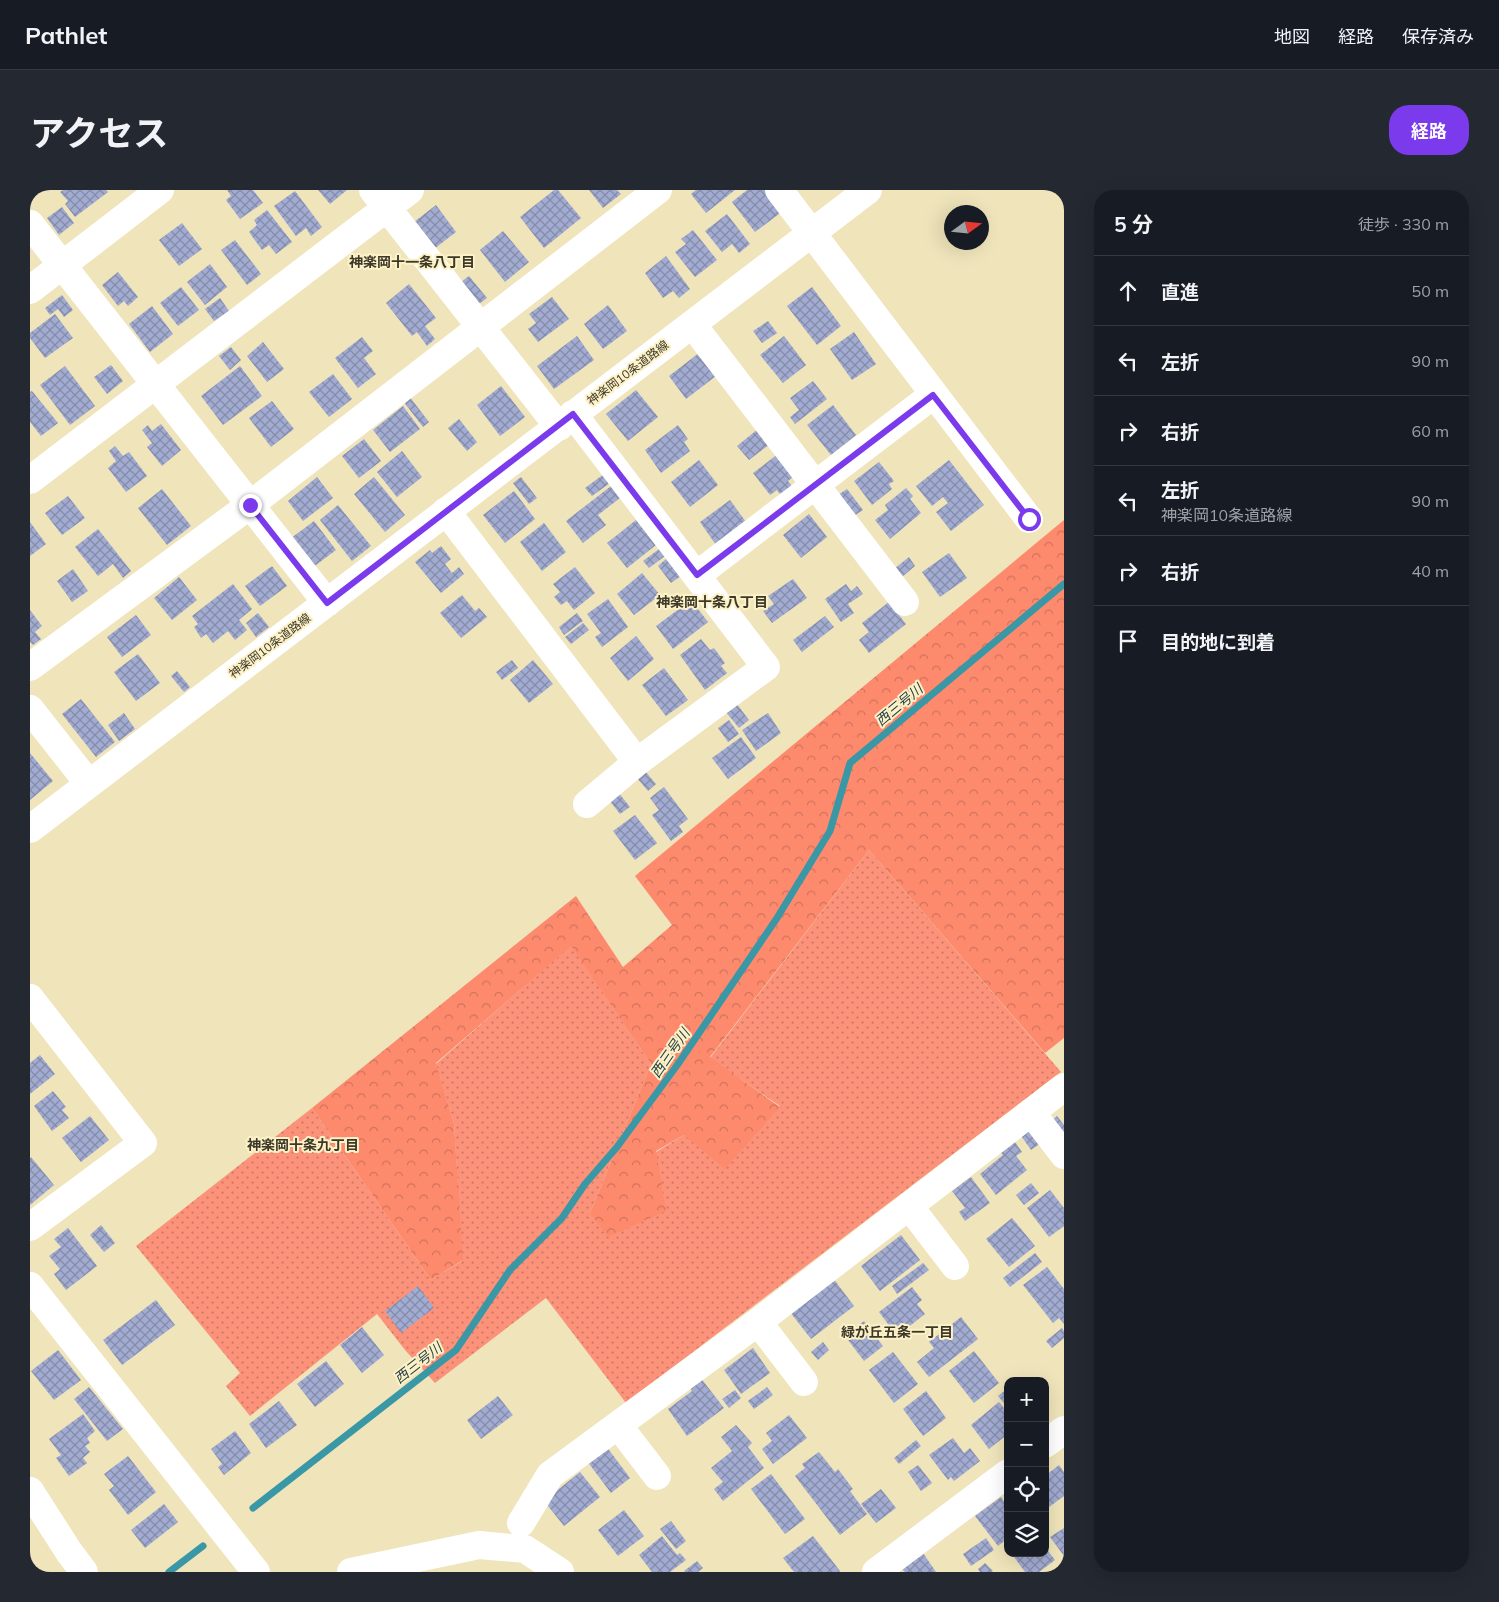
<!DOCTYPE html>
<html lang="ja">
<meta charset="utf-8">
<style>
body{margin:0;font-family:Mulish,"Noto Sans JP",sans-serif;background:#242831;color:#f1f3f6}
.controls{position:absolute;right:15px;bottom:15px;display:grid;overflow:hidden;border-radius:10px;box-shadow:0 5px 20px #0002}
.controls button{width:45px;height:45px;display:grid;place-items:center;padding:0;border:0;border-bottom:1px solid #363941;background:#171b24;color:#f1f3f6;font:25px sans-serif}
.compass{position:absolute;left:914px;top:15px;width:45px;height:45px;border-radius:50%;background:#171b24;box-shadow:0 5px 20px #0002;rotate:75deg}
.stop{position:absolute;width:15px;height:15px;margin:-11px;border:4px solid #7c3aed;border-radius:50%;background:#fff}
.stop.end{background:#7c3aed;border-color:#fff;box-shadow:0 1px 5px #0008}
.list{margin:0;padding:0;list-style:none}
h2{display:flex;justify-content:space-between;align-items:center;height:65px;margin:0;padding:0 20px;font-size:21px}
h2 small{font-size:16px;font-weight:400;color:#9ea1a6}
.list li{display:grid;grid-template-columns:32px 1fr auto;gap:15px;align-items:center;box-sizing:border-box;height:70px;padding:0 20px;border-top:1px solid #363941}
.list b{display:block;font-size:19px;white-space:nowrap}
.list p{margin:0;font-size:16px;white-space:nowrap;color:#9ea1a6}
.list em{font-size:16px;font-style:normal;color:#9ea1a6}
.icon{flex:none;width:28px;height:28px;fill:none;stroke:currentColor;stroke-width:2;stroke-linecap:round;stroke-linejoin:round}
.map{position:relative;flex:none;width:1034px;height:1382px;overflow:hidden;border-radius:20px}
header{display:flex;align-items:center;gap:30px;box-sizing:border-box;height:70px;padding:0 25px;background:#171b24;border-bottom:1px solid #363941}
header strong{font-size:24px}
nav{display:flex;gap:28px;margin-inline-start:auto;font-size:18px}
.intro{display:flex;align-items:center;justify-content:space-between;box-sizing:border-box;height:120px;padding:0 30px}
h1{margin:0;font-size:35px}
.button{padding:12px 22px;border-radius:20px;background:#7c3aed;color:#fff;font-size:18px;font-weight:700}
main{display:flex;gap:30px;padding:0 30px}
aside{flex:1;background:#171b24;border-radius:20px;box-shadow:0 5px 20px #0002}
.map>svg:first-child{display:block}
.grass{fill:url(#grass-dots)}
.forest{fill:url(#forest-crowns)}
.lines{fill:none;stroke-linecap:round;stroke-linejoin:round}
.stream{stroke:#3a97a5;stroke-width:7}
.building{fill:url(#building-cross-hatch)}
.minor{stroke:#fff;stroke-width:28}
.route{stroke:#7c3aed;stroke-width:6}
.labels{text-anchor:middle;stroke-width:4;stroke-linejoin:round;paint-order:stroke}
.street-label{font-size:12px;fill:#3d3928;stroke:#fcf1c7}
.neighbourhood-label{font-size:14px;font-weight:bold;fill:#3d3928;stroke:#fcf1c7}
.water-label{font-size:14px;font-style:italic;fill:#1f3b41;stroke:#fcf1c7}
</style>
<header>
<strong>Pathlet</strong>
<nav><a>地図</a><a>経路</a><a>保存済み</a></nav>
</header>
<div class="intro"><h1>アクセス</h1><a class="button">経路</a></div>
<main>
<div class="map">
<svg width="1034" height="1382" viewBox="0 0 1034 1382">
<defs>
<pattern id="grass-dots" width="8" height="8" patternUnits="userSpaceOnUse" patternTransform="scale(1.25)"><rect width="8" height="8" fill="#fc9279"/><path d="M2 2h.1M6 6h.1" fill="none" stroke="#cd7863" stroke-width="1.8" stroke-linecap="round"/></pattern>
<pattern id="forest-crowns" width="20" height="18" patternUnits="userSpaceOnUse" patternTransform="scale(1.25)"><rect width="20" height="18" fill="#fe8a6e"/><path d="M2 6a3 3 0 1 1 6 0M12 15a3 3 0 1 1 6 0" fill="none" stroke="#cf725a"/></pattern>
<pattern id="building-cross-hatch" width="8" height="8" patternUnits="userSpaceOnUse" patternTransform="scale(1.25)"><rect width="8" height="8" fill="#a2abd1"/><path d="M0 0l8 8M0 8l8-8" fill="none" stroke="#858caa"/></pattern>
</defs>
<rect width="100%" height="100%" fill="#efe4ba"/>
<path class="grass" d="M839,660l192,222 -435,331 -80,-105 -111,85 -30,-33 -28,-36 -127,102 -24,-30 14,-13 -104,-127 176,-138 119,172 31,-19 -8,-138 -18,-59 135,-119 80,119 -61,149 66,-61 28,-17 96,-29 -70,-48z"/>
<path class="forest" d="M1034,330v518l-19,15 -176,-203 -159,207 70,50 -55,62 -41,-34 -28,16 10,60 -58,26 -18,-24 61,-149 -80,-118 -135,117 18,60 9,137 -32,20 -119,-172 264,-212 47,71 49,-42 -37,-49z"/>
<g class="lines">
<path class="stream" d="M223,1318l203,-158 54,-80 52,-52 23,-34 32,-37 61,-83 99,-146 53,-87 20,-68 214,-179
M139,1382l34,-26"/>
</g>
<path class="building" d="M33,0h43l2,2 -33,25 -10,-13 3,-3 -8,-9z
M197,0h26l10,13 -23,16 -14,-19 5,-4z
M288,0h29l-17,14z
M524,0h4l23,28 -37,30 -24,-31z
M559,0h28l4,4 -18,14z
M666,0h39l-29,23 -15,-19z
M717,0h20l16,21 -28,21 -23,-30z
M265,1l27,36 -11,9 -5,-8 -10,8 -22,-30z
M406,15l20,27 -22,17 -20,-27z
M32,17l12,16 -15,12 -12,-17z
M237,20l25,32 -16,12 -7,-9 -7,5 -13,-18 8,-7 -3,-5z
M697,24l23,30 -11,9 -7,-9 -10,8 -17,-21z
M152,33l20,26 -23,17 -20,-26z
M663,40l24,30 -22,17 -20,-25 11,-8 -5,-5z
M473,41l26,31 -24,20 -25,-32z
M205,50l26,34 -14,11 -26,-35z
M636,66l24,33 -11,9 -6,-7 -10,7 -18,-25z
M180,74l17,23 -22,18 -18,-23z
M88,82l20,25 -10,9 -4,-5 -6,5 -16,-21z
M439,86l18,22 -12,9 -18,-22z
M379,94l27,34 -11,8 10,13 -8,7 -10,-14 -5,4 -26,-33z
M151,97l18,23 -21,16 -18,-23z
M782,97l29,39 -24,19 -30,-39z
M32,105l11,15 -9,7 -6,-8 -8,6 -5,-7z
M522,107l17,22 -31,23 -10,-13 8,-6 -7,-9z
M190,108l9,13 -15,10 -9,-12z
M578,115l19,26 -24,18 -19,-25z
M122,116l21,28 -23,18 -21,-28z
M25,124l18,24 -28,20 -15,-20v-5z
M738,131l9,12 -15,10 -9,-12z
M824,142l22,32 -24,16 -22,-31z
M547,146l17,24 -40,29 -17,-23z
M754,146l22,29 -23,18 -23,-28z
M332,147l11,14 -9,7 12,16 -18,14 -23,-30z
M233,152l21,27 -17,13 -20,-26z
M201,157l10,13 -11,10 -11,-14z
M669,163l17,23 -30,23 -17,-23z
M81,175l12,16 -16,13 -13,-17z
M35,176l30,40 -25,19 -30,-40z
M210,176l22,30 -39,29 -22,-29z
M303,184l19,25 -23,18 -20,-25z
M783,191l14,18 -32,25 -5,-7 9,-7 -9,-12z
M471,196l24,31 -25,19 -23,-31z
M606,200l22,27 -30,24 -22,-27z
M2,201l26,32 -17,13 -11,-14v-30z
M379,206l20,26 -6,5 -20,-26z
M242,211l22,28 -23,18 -22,-29z
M803,215l23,30 -25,20 -24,-30z
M373,216l17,23 -30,23 -17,-22z
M429,229l18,23 -10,9 -19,-23z
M131,234l20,26 -19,16 -15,-19 5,-4 -10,-13 6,-5 4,6z
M648,235l10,14 -4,3 6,9 -29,22 -16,-23z
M728,239l12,15 -21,16 -12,-14z
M334,249l17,22 -22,17 -17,-22z
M85,256l8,10 6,-4 18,24 -21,16 -18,-24 8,-7 -7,-10z
M372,261l20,26 -25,20 -20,-25z
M748,264l16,22 -6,5 4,5 -12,8 -3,-4 -7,5 -17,-22z
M669,270l19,25 -28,22 -19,-25z
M919,270l35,45 -33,26 -15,-19 12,-9 -5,-6 -11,9 -16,-20z
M849,272l15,19 -5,3 3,5 -20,16 -18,-24z
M574,284l6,9 -18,13 -7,-8z
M287,287l16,21 -30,23 -15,-20z
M344,287l31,38 -20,17 -31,-38z
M491,287l16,21 -8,6 -16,-21z
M581,296l9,12 -22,17 8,10 -23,18 -17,-22z
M876,298l7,8 -3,3 11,14 -31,26 -15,-19 13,-10 -3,-5z
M132,299l29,37 -24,19 -29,-37z
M817,299l16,21 -9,6 -16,-21z
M484,301l21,28 -30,24 -22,-28z
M38,306l17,22 -23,17 -17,-22z
M700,310l16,22 -30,23 -16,-23z
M308,315l33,41 -19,15 -32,-41z
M779,324l18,23 -26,21 -18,-23z
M606,330l20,25 -29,23 -20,-25z
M284,331l22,29 -24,18 -22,-29z
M0,332l16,22 -16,12z
M514,333l22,29 -24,19 -22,-29z
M68,339l33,42 -8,7 -10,-14 -15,12 -23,-29z
M411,356l10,13 -6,5 7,9 7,-6 5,7 -23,19 -26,-31 15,-12 2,3z
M629,359l6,7 -16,12 -6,-7z
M919,363l18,25 -27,19 -18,-25z
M879,367l6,9 -13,11 -8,-8z
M637,368l14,18 -10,7 -13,-17z
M242,376l15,20 -27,20 -15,-20z
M545,377l20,26 -21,17 -7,-9 -6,4 -7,-8 6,-5 -7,-8z
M43,379l15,22 -16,11 -15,-21z
M612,383l18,22 -26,20 -17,-21z
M149,387l18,23 -25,20 -18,-22z
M763,389l14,19 -35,25 -9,-12 11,-7 -6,-8z
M203,394l19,25 -13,11 8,10 -12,10 -7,-9 -15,12 -7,-9 -5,4 -7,-11 4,-3 -6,-8z
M816,394l5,7 6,-5 6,8 -15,10 6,9 -13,9 -16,-23z
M432,405l13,16 4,-3 8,9 -26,21 -21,-25z
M578,409l20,28 -26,20 -7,-10 6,-4 -14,-19z
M661,410l17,22 -35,27 -17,-23z
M859,412l17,22 -37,29 -10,-13 10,-8 -7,-9z
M0,420l12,16 -7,6 6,7 -8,6 -3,-3z
M228,423l11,14 -13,10 -10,-14z
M547,423l6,8 -19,14 -5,-8z
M106,425l15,20 -29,22 -15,-20z
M795,426l9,11 -32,25 -9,-12z
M553,433l6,7 -18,14 -6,-7z
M606,446l18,23 -26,22 -18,-23z
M671,449l9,11 4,-2 11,15 -4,3 6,7 -22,17 -25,-35z
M108,464l22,29 -24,18 -22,-29z
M482,470l6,8 -16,12 -6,-8z
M503,470l20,24 -24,19 -19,-23z
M634,478l24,32 -22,16 -24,-31z
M147,481l13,16 -6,5 -13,-16z
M51,509l34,43 -19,15 -34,-43z
M706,513l13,17 -10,8 -14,-17z
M94,523l11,16 -16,12 -11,-16z
M738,523l13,20 -25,18 -14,-21z
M699,530l10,14 -11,8 -10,-14z
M711,547l15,21 -28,21 -16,-21z
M0,563l23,28 -23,19z
M615,581l11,13 -8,7 -11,-13z
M634,597l24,32 -9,7 4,6 -12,9 -19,-26 7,-5 -9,-12z
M588,602l12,15 -10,7 -11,-14z
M605,625l22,28 -22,17 -22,-29z
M10,865l15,19 -25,20v-31z
M23,901l13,16 -4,3 7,8 -17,13 -18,-25z
M60,926l19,24 -28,22 -19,-24z
M1027,926l7,9v11l-16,-13z
M997,933l14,20 -10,7 -14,-20z
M985,952l7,10 -6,4 11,14 -31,25 -16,-21 23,-19 -2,-2z
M1,967l23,28 -24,20v-46z
M941,987l19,26 -25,18 -6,-9 6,-4 -13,-17z
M1001,993l8,10 -15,12 -8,-10z
M1020,1000l14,18v18l-15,11 -22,-29z
M982,1028l23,28 -26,21 -23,-28z
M71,1035l14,18 -11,9 -14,-17z
M38,1038l29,38 -31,24 -12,-16 6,-5 -11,-13 12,-9 -7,-8z
M871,1045l19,25 -40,31 -19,-25z
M1005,1063l7,9 -32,25 -7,-9z
M893,1073l6,7 -32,24 -5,-8z
M1017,1077l17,22v35l-5,-6 -6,5 -30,-38z
M803,1088l21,28 -43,33 -21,-27z
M388,1096l16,22 -33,25 -16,-22z
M882,1097l10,13 -5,4 8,10 -28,22 -18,-24z
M126,1110l19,25 -53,40 -19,-25z
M931,1127l17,22 -49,38 -12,-15 17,-14 -5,-6z
M834,1131l19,25 -19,15 -19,-25z
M332,1137l22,28 -22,18 -22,-28z
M1032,1138l2,3v7l-12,10 -6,-7z
M793,1152l6,8 -11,10 -7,-8z
M723,1158l17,25 -29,21 -17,-24z
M28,1160l23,30 -27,20 -23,-29z
M944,1161l25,32 -25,20 -25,-32z
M863,1162l25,32 -24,19 -25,-33z
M296,1171l18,23 -29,23 -18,-23z
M670,1187l24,31 -37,28 -19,-27 24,-18 -4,-6z
M59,1197l34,42 -16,12 -33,-42z
M737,1197l6,8 -19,14 -6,-8z
M978,1198v20l-10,-12z
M705,1200l6,8 -12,10 -7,-9z
M896,1201l20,27 -23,18 -20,-27z
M468,1206l15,19 -32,24 -14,-19z
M249,1211l18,24 -31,23 -17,-24z
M969,1212l9,11v21l-19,15 -18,-24z
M53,1224l12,17 -8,7 3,5 -5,3 5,6 -7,6 4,5 -18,13 -13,-18 5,-3 -12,-16z
M759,1225l18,23 -34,26 -11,-15 10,-8 -6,-8z
M706,1235l16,18 -4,4 16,21 -41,33 -9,-12 9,-7 -12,-14 21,-17 -11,-14z
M205,1241l16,22 -27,22 -6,-8 4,-3 -11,-15z
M923,1248l11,15 6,-5 10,13 -26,20 -3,-4 -3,3 -19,-25z
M886,1250l5,6 -22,18 -5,-6z
M576,1256l24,32 -19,15 -24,-32z
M789,1262l16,20 3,-3 15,20 -3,2 17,23 -27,21 -45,-59 10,-8 -3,-4z
M98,1266l28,36 -28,23 -19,-25 5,-4 -10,-12z
M888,1275l14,18 -11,8 -13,-19z
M1029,1275l5,7v24l-19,14v-34z
M550,1282l20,25 -36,29 -20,-25z
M741,1284l34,45 -20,15 -34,-45z
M851,1299l15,19 -20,15 -15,-19z
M971,1307l7,10v31l-10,8 -23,-30z
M134,1314l14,18 -33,26 -14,-18z
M594,1320l20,26 -26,20 -20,-26z
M641,1331l15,20 -10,8 -16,-20z
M1034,1338v28l-14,-19z
M632,1346l15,19 3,-2 6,7 -16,12h-18l-13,-17z
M783,1346l27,35 -1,1h-45l-11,-14z
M956,1348l8,12 -23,16 -8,-12z
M1015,1357l10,13 -16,12h-14l-14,-19h34z
M893,1363l13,19h-31l-3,-3z
M667,1371l6,7 -5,4h-13l-1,-1z
M955,1373l8,8 -2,1h-11l-2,-3z"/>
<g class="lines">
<path class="minor" d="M343,0l186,237
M749,0l250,329
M0,34l297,379
M0,100l130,-100
M662,134l213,278
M543,224l193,253 -129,95 -50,42
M0,290l380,-290
M416,321l191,251
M667,385l236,-180
M0,477l220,-162 408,-315
M0,519l59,75
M0,639l838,-639
M0,808l113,145 -113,84
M1001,922l33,43
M879,1016l46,60
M0,1096l226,286
M728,1132l46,60
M588,1235l39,51
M1015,1254l19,-14
M0,1301l39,61 15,20
M491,1333l29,-48 208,-153 306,-235
M321,1382l128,-27 46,4 35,23
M846,1382l132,-99"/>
</g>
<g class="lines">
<path class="route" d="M220,315l77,98 246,-189 124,161 236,-180 96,124"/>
</g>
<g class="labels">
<g class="street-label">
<text transform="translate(598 183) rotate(-37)" y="4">神楽岡10条道路線</text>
<text transform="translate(240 456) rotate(-37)" y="4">神楽岡10条道路線</text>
</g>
<g class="neighbourhood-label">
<text x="382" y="77">神楽岡十一条八丁目</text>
<text x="682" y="417">神楽岡十条八丁目</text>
<text x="273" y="960">神楽岡十条九丁目</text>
<text x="867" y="1147">緑が丘五条一丁目</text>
</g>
<g class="water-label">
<text transform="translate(869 515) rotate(-40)" y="5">西三号川</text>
<text transform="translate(640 863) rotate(-55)" y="5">西三号川</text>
<text transform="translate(388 1173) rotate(-38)" y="5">西三号川</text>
</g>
</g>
</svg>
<div class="controls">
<button>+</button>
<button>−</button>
<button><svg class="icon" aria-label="locate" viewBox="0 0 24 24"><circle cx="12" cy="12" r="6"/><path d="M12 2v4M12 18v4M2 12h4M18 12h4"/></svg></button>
<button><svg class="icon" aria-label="layers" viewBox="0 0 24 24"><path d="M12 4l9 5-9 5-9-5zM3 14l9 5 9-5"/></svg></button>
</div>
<svg class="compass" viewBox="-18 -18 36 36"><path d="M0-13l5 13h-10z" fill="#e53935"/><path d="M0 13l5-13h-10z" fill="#9ea1a6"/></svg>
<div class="stop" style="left:999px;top:329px"></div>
<div class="stop end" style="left:220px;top:315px"></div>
</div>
<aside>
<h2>5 分<small>徒歩 · 330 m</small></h2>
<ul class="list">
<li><svg class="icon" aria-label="ahead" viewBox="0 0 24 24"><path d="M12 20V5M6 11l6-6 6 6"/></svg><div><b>直進</b></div><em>50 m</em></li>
<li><svg class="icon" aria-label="left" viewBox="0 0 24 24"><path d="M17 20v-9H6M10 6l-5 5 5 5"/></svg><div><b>左折</b></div><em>90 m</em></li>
<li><svg class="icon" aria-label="right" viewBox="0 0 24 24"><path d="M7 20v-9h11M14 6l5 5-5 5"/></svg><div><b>右折</b></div><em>60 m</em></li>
<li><svg class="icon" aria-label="left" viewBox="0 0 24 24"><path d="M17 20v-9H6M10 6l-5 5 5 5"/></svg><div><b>左折</b><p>神楽岡10条道路線</p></div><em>90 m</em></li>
<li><svg class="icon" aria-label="right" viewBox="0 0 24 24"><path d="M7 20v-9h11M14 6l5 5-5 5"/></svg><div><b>右折</b></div><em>40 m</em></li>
<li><svg class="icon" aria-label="arrive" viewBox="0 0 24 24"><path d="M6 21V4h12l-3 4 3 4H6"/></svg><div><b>目的地に到着</b></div></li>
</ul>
</aside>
</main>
